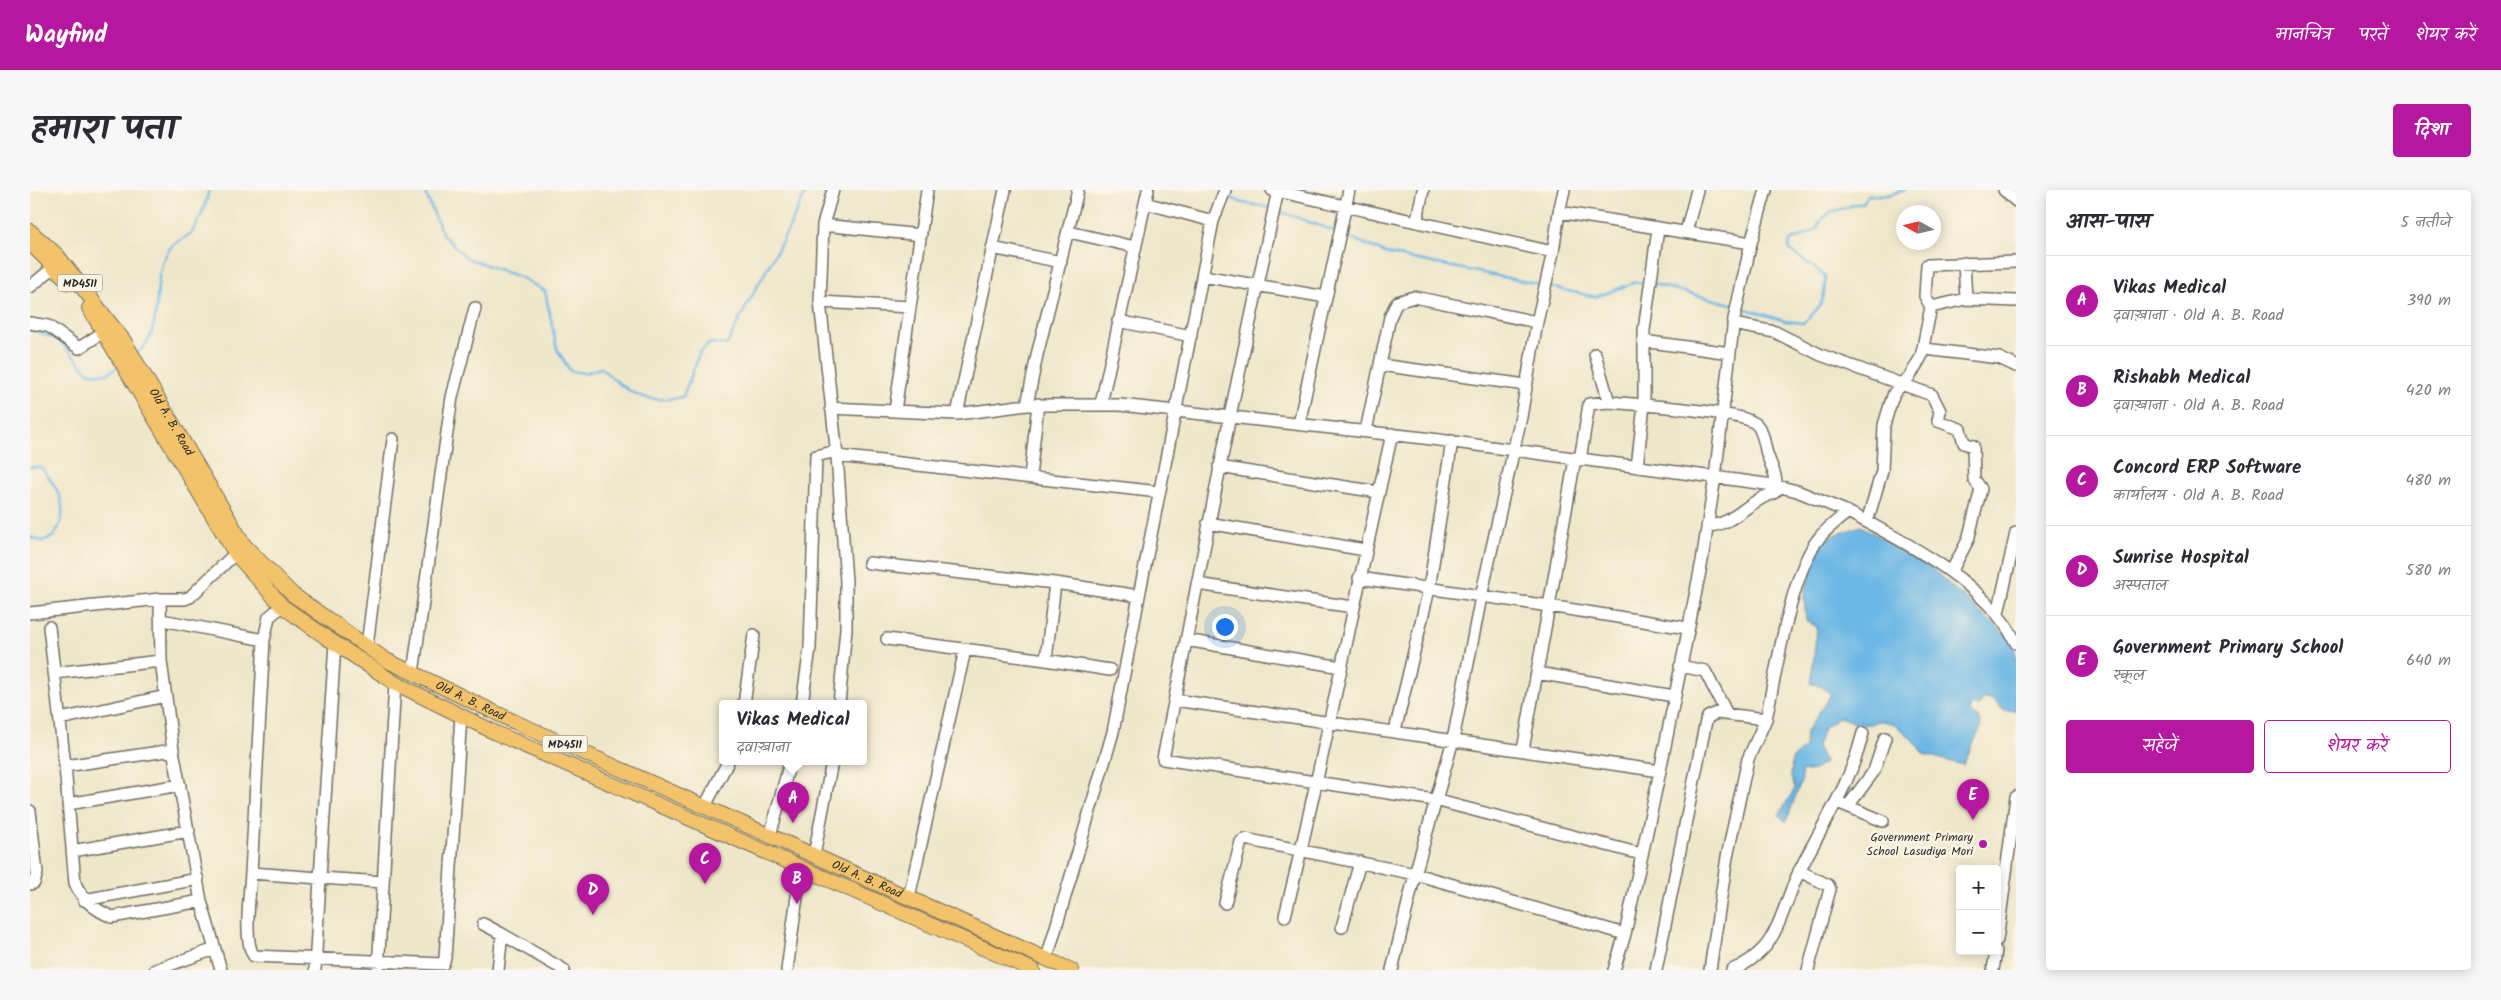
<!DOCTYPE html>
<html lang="hi">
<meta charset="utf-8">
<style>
body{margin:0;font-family:Kalam,"Playpen Sans Deva",sans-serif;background:#f7f7f7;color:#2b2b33}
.controls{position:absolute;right:15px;bottom:15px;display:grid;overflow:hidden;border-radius:5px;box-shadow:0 2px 12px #0003}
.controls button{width:45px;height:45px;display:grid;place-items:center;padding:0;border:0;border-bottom:1px solid #e1e1e2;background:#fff;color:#2b2b33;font:25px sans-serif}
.compass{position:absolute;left:1866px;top:15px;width:45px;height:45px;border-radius:50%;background:#fff;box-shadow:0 2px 12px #0003;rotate:278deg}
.you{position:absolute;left:1194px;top:436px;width:18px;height:18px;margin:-12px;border:4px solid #fff;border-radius:50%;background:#1a73e8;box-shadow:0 0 0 8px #1a73e833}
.badge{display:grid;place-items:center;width:32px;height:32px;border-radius:50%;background:#b5179e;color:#fff;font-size:16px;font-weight:700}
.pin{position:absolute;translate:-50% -41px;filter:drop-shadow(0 1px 2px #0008)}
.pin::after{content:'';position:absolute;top:26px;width:18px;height:15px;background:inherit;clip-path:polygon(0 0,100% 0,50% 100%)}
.popup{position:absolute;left:689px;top:510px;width:148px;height:65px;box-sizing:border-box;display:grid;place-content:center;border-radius:5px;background:#fff;filter:drop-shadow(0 1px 4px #0005);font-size:16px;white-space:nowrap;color:#7c7c81}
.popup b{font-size:19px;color:#2b2b33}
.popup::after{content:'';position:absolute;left:50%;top:100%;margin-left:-10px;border:10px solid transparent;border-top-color:#fff}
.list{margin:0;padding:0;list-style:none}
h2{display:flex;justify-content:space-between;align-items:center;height:65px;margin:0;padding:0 20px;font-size:21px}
h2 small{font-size:16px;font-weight:400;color:#7c7c81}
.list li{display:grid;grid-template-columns:32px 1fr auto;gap:15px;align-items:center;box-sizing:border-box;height:90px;padding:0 20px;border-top:1px solid #e1e1e2}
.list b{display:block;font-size:19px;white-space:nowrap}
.list p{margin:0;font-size:16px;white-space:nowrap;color:#7c7c81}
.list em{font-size:16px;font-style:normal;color:#7c7c81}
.actions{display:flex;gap:10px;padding:15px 20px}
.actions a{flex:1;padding:11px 0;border:1px solid #b5179e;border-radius:5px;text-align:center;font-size:18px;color:#b5179e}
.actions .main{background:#b5179e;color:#fff}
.map{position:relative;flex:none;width:1986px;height:780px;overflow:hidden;border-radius:5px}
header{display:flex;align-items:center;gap:30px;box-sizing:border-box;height:70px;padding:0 25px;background:#b5179e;color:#fff}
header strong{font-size:24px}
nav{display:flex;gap:28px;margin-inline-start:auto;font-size:18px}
.intro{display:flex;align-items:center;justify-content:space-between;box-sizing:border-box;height:120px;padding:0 30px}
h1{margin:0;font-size:35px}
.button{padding:12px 22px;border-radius:5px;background:#b5179e;color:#fff;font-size:18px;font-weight:700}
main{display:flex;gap:30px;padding:0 30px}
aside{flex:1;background:#fff;border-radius:5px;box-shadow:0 2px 12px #0003}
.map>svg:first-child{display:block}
.water{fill:#6cb7e5;stroke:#4c7188}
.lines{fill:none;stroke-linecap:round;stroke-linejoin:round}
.stream{stroke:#6cb7e5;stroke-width:2.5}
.minor-casing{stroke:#706d63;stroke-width:14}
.major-casing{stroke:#706d63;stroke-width:16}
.minor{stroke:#fff;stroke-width:11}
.major{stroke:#f2c36a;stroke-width:14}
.poi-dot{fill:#b5179e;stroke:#fcf5e5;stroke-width:2}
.labels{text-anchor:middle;stroke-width:5;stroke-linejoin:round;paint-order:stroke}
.shield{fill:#fcf5e5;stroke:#6a6863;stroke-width:1}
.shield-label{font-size:11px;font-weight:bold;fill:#2b2b2b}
.street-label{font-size:12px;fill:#2b2b2b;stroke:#fcf5e5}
.poi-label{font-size:12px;fill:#2b2b2b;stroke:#fcf5e5;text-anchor:end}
</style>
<header>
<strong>Wayfind</strong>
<nav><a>मानचित्र</a><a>परतें</a><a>शेयर करें</a></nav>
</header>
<div class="intro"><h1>हमारा पता</h1><a class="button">दिशा</a></div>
<main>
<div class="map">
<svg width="1986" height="780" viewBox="0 0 1986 780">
<rect width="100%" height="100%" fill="#fcf5e5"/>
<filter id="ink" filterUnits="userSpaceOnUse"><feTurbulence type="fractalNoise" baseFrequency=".02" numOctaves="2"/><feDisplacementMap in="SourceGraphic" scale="10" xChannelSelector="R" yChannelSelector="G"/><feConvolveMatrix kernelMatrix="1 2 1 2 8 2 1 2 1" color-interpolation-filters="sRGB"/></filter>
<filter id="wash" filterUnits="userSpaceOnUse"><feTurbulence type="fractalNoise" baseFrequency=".0096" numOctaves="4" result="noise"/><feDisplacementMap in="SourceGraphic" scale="20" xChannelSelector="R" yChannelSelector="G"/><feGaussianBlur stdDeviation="1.12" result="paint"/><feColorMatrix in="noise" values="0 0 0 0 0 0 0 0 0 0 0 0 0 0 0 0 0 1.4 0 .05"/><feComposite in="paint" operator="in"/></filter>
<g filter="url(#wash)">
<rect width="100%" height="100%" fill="#efe7ca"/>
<path class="water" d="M1831,336l69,41 83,75 3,13v56h-12l-11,-12h-11l-3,7 -8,-1 -2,8 10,4 2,10 -18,38 -40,-11c-8,-13 -25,-32 -42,-33 -4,-1 -6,2 -11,3 -10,2 -21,-3 -30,-7l-16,11 -7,18 8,16 -10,8 -14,2 1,7 -16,43 -7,-7 16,-27 -4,-10 1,-19 13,-12 1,-15 25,-38 -12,-9 -8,-1 6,-57 -11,-6 -2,-26 16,-55z"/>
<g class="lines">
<path class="stream" d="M394,0l19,45 24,23 55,20 23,13 12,58 13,22 15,2 16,-5c27,25 44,37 82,29l17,-45 10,-9 17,2c24,-53 58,-101 79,-155
M1197,5c16,12 27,7 44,14
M1246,20l61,22
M1312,44l46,20 154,31
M1623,94l82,21
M1520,97l46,10 40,-15 11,2
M1710,117l45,14 18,2c18,-15 23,-23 22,-47l-36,-27 1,-8 25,-10 7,-12 9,-7 33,-10 3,-7h22l16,-5
M0,139l29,11 30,33 18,1 12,-8
M106,164c27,-20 17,-58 25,-86 1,-6 7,-19 12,-23 5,-5 14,-7 19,-13 8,-12 14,-28 17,-42
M0,277h11c18,22 31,44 12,70l-12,4 -11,-4"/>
</g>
</g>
<g filter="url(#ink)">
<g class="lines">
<defs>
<path id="minor" d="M803,0l-10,35 -3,77 17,154 9,125v48l-7,75
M1242,0l281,62 -16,70 -16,95 -40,180 -28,143 -38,134 -23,96
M1248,0l-48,226 -67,343 272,41 206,54
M1974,0l12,11
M1529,22l5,-22
M1387,30l6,-30
M1183,31l12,-31
M793,35l98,10
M1039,42l66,15
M1656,42l11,-42
M1721,53l15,-53
M962,58l69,14
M1523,62l6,-40 192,31 -17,76 -19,158 -13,84 -42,210 -35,163 -11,36
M1934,73l2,36
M1173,86l123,21
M0,97l24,-20
M790,112l90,5
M1901,117l-6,-11 2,-31 89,-3
M1088,131l73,15
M0,133l18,3 31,22 26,-17
M1703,134l42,8 46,23 111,40 8,16 -2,10 22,8 4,14 9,3 1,33 7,10 -13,51 -17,32
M1613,151l87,12
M1895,159l74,9 17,8
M1565,164l14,48
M1350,175l146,20
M1071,214l47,-214
M997,215l10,-50 41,-165
M801,218l126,6 70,-9h93l304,33 349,47 24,6 51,21
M865,221l32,-221
M927,224l48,-224
M1269,234l50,-234
M1336,241l24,-114 7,-15 17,-5 123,25
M807,266l322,36
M1545,269l-26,147 138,22
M1550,270l9,-56 20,-2 35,3v-75l14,-101
M1189,277l159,25
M1607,277l7,-62c20,2 103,8 113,20 7,8 7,19 10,29 4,12 11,23 9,37 -4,4 -9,4 -14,7 -20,10 -31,27 -55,28
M1000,287l8,-73
M1837,332l15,-51 2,-46 6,-20 4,-12 16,-17 11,-19 10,-50 35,-8 50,2
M1178,333l157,27
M839,373l186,20
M1329,388l190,28 -26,144
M1167,394l156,23
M1109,406l74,-375 -68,-18
M130,409l1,62 12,89 28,151 20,69
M252,416l-13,11 -5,23 -13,233 69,5 -5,92
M0,423l130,-14h24l6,-2 51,-49
M1968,423l18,-80
M132,430l102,20
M19,437l16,139 10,117c7,17 20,27 37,34l89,-16
M857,449l159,21
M1156,450l155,27
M305,453l-15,235 63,4
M337,456l26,-207
M1650,476l25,5 22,43
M24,483l107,-12
M383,483l39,-276 23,-89
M1507,483l137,23
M1145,510l485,71
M714,514l10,-69
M772,514l8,-56 6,-192 21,-5
M30,529l106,-23
M1365,541l34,-142 23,-148
M35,576l108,-16
M38,614l112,-19
M1812,614l41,17
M675,616l23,-44
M1818,616l26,-35 11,-33
M0,621l7,62 -3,10 -4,1
M740,646l20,-74
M42,661l117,-20
M784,665l18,-93
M1769,681l29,14 2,4 -22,81
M221,683c-1,19 -8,69 3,83l189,8 2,-6 16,-242
M879,707l56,-247
M54,710l114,-21
M1195,713l16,-61 4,-3 170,35 210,60
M1255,726c40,-160 70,-321 107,-482
M453,734l19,10
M1312,737l18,-65
M1967,750l19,-143
M1017,768l66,-226 26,-136 -84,-13 -9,77 64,10
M125,780l60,-21
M348,780l17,-287
M468,780l4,-36 62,36
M757,780l14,-103
M1626,780l50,-249 2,-4 9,-4 49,6c10,-46 25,-147 53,-181 8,-10 19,-18 29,-26 57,30 139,71 168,131
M1680,780l17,-113 21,-98 18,-40
M1702,780c11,-4 24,-13 32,-22 16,-18 24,-54 35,-76 24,-50 50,-83 64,-139
M1963,780l3,-19"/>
<g id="major">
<path id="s1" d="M0,41l27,24 67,86 120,204 48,49 94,66 131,63 554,247"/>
<path d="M0,53l40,40"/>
<path d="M59,118l146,245 47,53 45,32 68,45 101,50 537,237"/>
</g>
</defs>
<use href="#minor" class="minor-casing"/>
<use href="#major" class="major-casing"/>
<use href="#minor" class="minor"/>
<use href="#major" class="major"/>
</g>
</g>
<circle class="poi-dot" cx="1953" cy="654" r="5"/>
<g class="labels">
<g class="shield">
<rect x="27.5" y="84.5" width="45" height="17" rx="4"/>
<rect x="512.5" y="545.5" width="45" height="17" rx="4"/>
</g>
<g class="shield-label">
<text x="50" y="97">MD4511</text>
<text x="535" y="558">MD4511</text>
</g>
<g class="street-label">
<text dy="4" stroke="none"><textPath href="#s1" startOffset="239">Old A. B. Road</textPath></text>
<text dy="4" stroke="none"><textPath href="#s1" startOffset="659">Old A. B. Road</textPath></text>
<text dy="4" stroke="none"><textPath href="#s1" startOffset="1094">Old A. B. Road</textPath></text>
</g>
<g class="poi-label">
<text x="1943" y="651">Government Primary<tspan x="1943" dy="14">School Lasudiya Mori</tspan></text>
</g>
</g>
</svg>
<div class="controls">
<button>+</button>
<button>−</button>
</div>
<svg class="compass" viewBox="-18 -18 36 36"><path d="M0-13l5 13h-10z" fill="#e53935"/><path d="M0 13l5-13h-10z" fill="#7c7c81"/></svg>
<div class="you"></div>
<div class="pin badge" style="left:763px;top:633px">A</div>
<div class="popup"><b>Vikas Medical</b>दवाख़ाना</div>
<div class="pin badge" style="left:767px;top:714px">B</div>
<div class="pin badge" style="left:675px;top:694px">C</div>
<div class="pin badge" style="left:563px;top:725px">D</div>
<div class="pin badge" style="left:1943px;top:630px">E</div>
</div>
<aside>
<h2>आस-पास<small>5 नतीजे</small></h2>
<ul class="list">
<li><span class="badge">A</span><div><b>Vikas Medical</b><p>दवाख़ाना · Old A. B. Road</p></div><em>390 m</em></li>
<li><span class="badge">B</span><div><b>Rishabh Medical</b><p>दवाख़ाना · Old A. B. Road</p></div><em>420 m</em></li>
<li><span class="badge">C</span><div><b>Concord ERP Software</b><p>कार्यालय · Old A. B. Road</p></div><em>480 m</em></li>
<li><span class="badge">D</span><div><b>Sunrise Hospital</b><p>अस्पताल</p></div><em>580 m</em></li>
<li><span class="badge">E</span><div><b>Government Primary School</b><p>स्कूल</p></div><em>640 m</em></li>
</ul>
<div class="actions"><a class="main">सहेजें</a><a>शेयर करें</a></div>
</aside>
</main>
